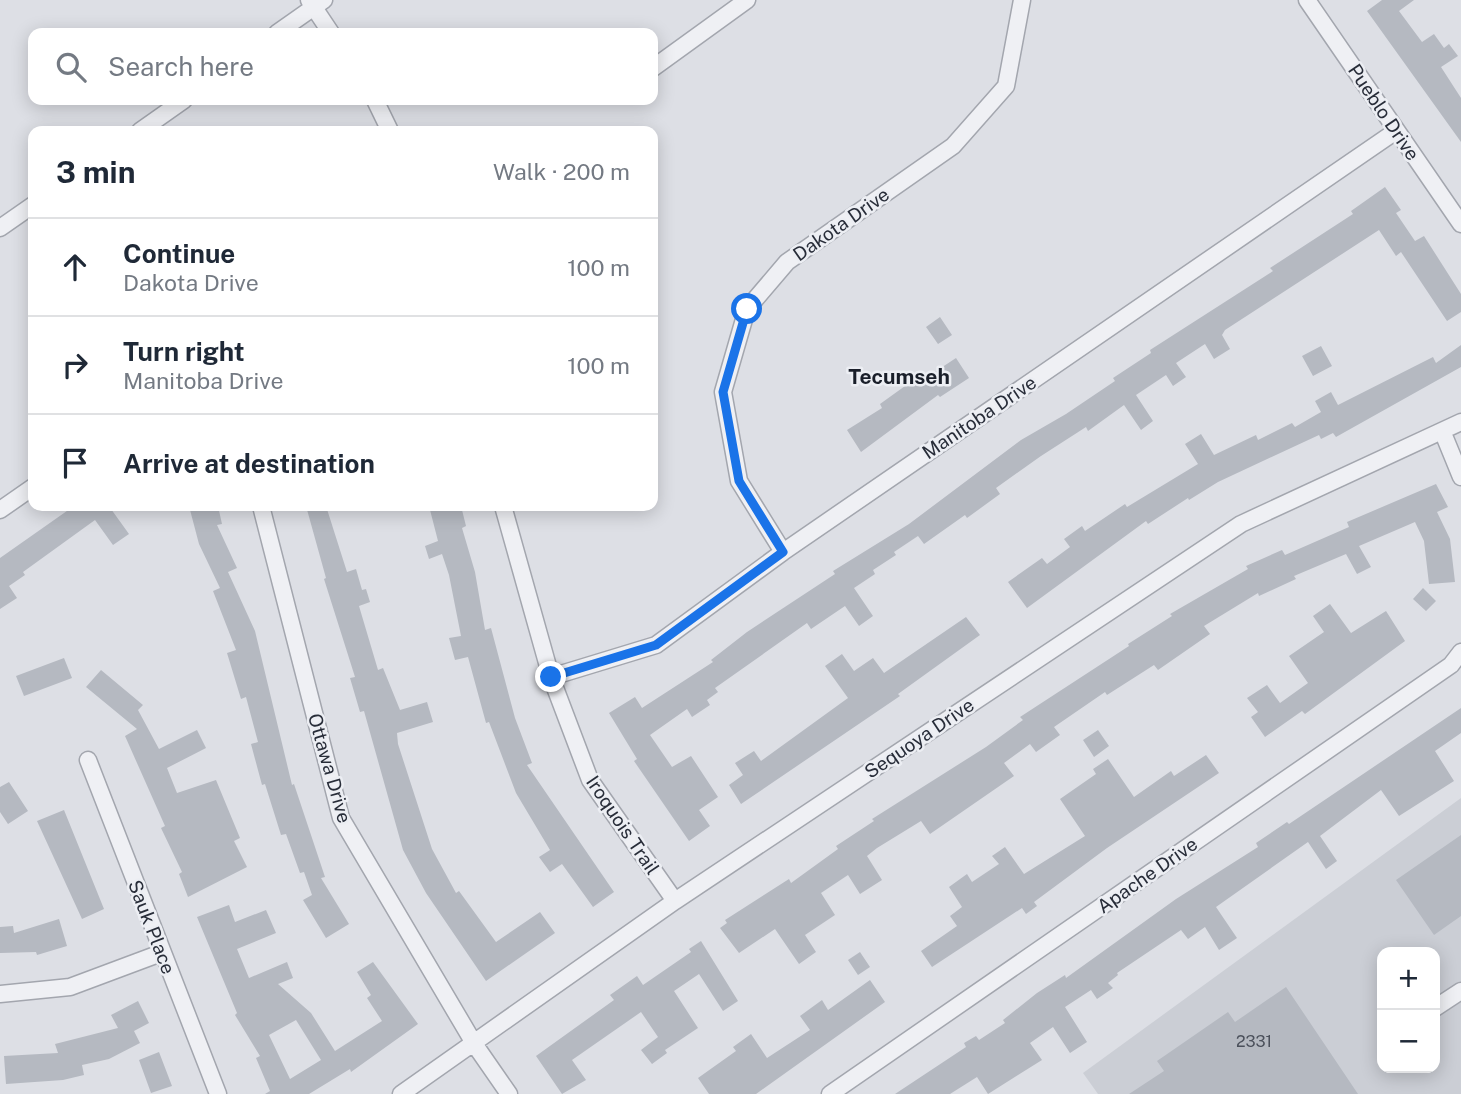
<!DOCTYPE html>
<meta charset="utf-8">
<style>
body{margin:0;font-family:"Public Sans",sans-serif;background:#f6f6f7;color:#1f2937}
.controls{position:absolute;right:21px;bottom:21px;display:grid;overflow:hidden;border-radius:14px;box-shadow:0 4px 18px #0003}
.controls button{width:63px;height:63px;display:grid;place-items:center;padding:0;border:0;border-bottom:2px solid #e0e1e3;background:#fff;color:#1f2937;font:35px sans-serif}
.stop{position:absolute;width:21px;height:21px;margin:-16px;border:5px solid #1a73e8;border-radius:50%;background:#fff}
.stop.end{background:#1a73e8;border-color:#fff;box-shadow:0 2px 7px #0008}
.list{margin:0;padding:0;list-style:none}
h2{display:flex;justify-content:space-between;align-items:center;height:91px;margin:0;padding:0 28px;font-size:30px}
h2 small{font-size:23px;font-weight:400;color:#747a83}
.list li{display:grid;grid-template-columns:46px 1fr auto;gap:21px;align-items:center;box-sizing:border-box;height:98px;padding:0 28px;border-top:2px solid #e0e1e3}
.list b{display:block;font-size:26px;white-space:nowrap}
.list p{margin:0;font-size:23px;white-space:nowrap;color:#747a83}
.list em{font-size:23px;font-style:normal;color:#747a83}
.icon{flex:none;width:38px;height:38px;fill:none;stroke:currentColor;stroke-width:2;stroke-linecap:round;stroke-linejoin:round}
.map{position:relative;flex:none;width:1461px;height:1094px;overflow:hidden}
.search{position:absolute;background:#fff;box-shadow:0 4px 18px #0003;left:28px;top:28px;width:630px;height:77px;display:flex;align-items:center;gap:18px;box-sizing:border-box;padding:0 24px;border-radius:14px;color:#747a83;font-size:26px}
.panel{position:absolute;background:#fff;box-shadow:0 4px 18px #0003;left:28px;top:126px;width:630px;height:385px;border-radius:14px}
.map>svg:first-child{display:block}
.built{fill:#cbced5;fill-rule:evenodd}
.building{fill:#b5b9c1;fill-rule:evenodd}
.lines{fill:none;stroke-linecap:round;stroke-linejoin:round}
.minor-casing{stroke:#a3a6ae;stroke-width:19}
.minor{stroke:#eff0f4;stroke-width:16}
.route{stroke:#1a73e8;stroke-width:9}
.labels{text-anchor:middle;stroke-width:5;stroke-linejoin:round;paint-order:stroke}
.number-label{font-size:16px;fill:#4b505b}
.street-label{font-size:19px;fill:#282d39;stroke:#eceef3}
.neighbourhood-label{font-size:21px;font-weight:bold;fill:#1a1f2a;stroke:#eceef3}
</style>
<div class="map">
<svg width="1461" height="1094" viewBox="0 0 1461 1094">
<rect width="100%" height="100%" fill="#dddfe5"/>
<path class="built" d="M1461,798v296h-363l-15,-21zM1382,952h53v116h-53z"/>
<path class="building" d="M1382,0h32l-15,11 23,31 12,-8 10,14 5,-4 9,12 -17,11 20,31v44l-94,-131z
M1385,187l16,23 -5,3 19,28 9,-5 37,58v18l-14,9 -46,-69 -5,4 -17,-26 -154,100 -3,5 8,14 -16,10 -9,-15 -29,19 10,14 -13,9 -7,-11 -30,20 17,26 -12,9 -17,-25 -36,26 -2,-4 -45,29 -45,32 4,6 -33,24 -2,-3 -41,29 -6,-8 -24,16 2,3 -23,15 2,4 -21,14 19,28 -14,10 -14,-20 -34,23 -4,-6 -92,65 3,4 -11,8 3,5 -18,12 -5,-8 -37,26 22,32 19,-11 27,41 -19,13 11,16 -21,15 -55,-80 3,-2 -28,-46 26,-16 7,11 71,-46 -2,-2 36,-28 88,-58 -2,-3 76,-47 112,-84 45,-26 49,-33 -2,-3 38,-25 -1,-3 123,-79 -3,-3 83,-54 -2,-3z
M940,317l12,18 -14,9 -12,-17z
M1461,345v22l-125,70 -3,-4 -12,6 -2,-4 -101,47 -29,18 -1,-2 -40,26 -2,-3 -119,87 -19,-26 34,-24 5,6 23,-17 -6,-8 18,-13 3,5 40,-27 2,3 71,-43 -13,-20 16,-10 13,21 42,-20 2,5 34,-17 3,4 26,-15 -6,-11 16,-9 7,13 95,-48 3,6z
M1321,346l11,20 -19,10 -11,-20z
M956,358l13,20 -29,19 -2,-2 -77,57 -14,-22 35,-22 -2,-4 32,-23 3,4z
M1436,484l12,23 -11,5 13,27 5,43 -26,2 -5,-43 -9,-19 -56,24 12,21 -14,7 -11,-20 -52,22 2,3 -37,17 -1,-3 -54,33 6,8 -52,36 -4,-5 -47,30 -2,-3 -51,35 6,8 -24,17 -6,-8 -26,19 10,13 -84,58 -9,-13 -44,27 -10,8 15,24 -22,14 -12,-19 -27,18 14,22 -30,20 11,17 -17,12 -24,-35 -36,24 -19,-25 7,-5 -2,-3 64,-41 2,4 47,-34 -2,-3 38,-25 -2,-2 114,-72 37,-27 -3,-3 109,-71 -1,-2 44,-28 -2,-2 78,-45 -2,-3 36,-16 3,5 64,-28 -2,-5z
M74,506h42l-5,3 18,25 -16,11 -18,-25 -72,52 2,3 -16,11 8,12 -17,11v-51z
M189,506h29l4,18 -5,1 20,43 -9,4 27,59 37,154 2,-1 31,93 -4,1 28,46 -23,14 -23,-38 9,-5 -8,-23 -4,1 -14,-39 -5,1 -16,-51 -3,1 -11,-41 7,-2 -12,-45 -5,2 -14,-46 9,-3 -23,-59 7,-3 -21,-44z
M306,506h20l21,66 9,-3 6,21 4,-1 4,13 -11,4 19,64 5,-2 17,42 27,-8 6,20 -36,11 1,11 34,105 24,44 3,-2 37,51 44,-30 15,21 -69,48 -60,-88 -23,-43 -39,-139 -4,1 -10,-34 5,-1 -31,-98 2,-1z
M429,506h32l5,20 -4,2 13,44 10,58 6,-2 24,90 17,45 -5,2 87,127 -21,15 -31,-43 -12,8 -11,-15 11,-7 -34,-57 -27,-71 -3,1 -18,-66 -13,3 -6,-22 12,-2 -12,-61 -7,-21 -13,5 -4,-13 13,-5z
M1423,588l13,13 -10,10 -13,-12z
M1330,604l21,29 35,-22 19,30 -100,73 -3,-3 -37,26 -14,-20 7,-5 -11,-14 20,-13 13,18 28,-20 -19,-27 35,-24 -11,-16z
M966,617l14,18 -82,59 2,2 -159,108 -12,-19 14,-10 -8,-12 19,-12 7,10 87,-63 -23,-32 17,-12 12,17 19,-13 11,15z
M64,658l8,20 -48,18 -8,-20z
M101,670l42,35 -5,5 21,39 38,-19 9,18 -39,20 10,25 39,-13 24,58 -6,3 13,26 -59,30 -9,-23 3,-2 -21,-44 4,-2 -40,-90 12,-7 -51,-42z
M1461,708v25l-26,18 19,30 -55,35 -18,-26 -61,46 17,25 -11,8 -18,-27 -92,65 21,31 -18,12 -14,-23 -17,12 -7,-9 -64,43 1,2 -10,8 5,5 -16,11 -6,-9 -26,17 22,35 -17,11 -17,-26 -23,16 12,17 -54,34 -11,-17 -27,17h-55l71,-47 -2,-4 12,-7 3,4 26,-17 -2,-3 34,-27 28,-18 1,3 110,-79 82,-52 -2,-4 31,-21 2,2z
M1098,730l11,16 -15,11 -11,-17z
M1206,755l13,18 -112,75 -73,54 3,4 -11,8 -4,-6 -90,59 -11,-16 36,-25 -7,-10 12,-9 -13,-20 18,-13 5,8 27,-18 -7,-8 13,-9 19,27 61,-38 -25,-37 36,-25 -3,-5 15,-10 26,38 37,-26 3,5z
M9,782l19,29 -20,13 -8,-12v-25z
M64,810l40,99 -22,10 -45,-98z
M1461,835v81l-27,19 -38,-55z
M229,905l6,17 31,-12 10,23 -39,16 12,29 38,-16 6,16 -15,6 33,29 24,38 47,-30 -15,-23 4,-3 -14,-23 16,-10 45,62 -67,48 -1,-3 -41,25h-44l5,-3 -14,-33 4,-2 -25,-41 2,-2 -40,-96zM296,1020l25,40 -31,19 -21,-44z
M59,919l8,27 -30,9 -1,-3 -36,1v-26l13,-1 1,7z
M701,941l37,60 -15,10 -24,-37 -25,17 24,37 -33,22 2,3 -15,11 -11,-14 17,-13 -17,-25 -69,48 14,20 -24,14 -26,-38 78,-56 -4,-5 27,-19 6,9 48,-33 -2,-3z
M860,952l10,15 -12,8 -10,-15z
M870,980l15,22 -129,92h-47l-11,-16 38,-27 -3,-4 18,-13 16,24 43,-28 -10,-14 22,-16 6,10z
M1286,987l72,107h-229l35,-23 -7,-10 71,-49 7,10z
M138,1001l11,22 -15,8 6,12 -31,16 -27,6 2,10 -21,5 -57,4 -2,-28 54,-3 -3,-9 63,-16 -7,-13z
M159,1052l13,34 -21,7 -12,-33z"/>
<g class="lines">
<defs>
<path id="minor" d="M309,0l22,33
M1307,0l154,224
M277,33l47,-33
M653,68l94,-68
M375,100l15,31
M140,131l44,-31
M0,228l33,-23
M1443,433l18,44
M261,506l80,312 134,227 34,49
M503,506l48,171 39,103 85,121
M0,510l33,-23
M783,552l-44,-71 -16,-89 24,-83 40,-47 166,-116 53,-60 16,-86
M551,677l105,-32 127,-93 613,-421
M88,760l130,334
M0,994l70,-7 91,-34
M1435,1008l26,-17
M401,1094l274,-193 566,-377 220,-102
M830,1094l621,-429 10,-13"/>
</defs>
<use href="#minor" class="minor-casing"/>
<use href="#minor" class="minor"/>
</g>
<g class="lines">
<path class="route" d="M551,677l105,-32 127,-93 -44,-71 -16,-89 24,-83"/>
</g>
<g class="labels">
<g class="number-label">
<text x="1254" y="1047">2331</text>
</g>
<g class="street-label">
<text transform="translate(1384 112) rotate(56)" y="7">Pueblo Drive</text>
<text transform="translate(841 224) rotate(-35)" y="7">Dakota Drive</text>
<text transform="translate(979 417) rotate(-34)" y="7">Manitoba Drive</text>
<text transform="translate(919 738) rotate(-34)" y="7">Sequoya Drive</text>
<text transform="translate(330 768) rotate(74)" y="7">Ottawa Drive</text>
<text transform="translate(623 825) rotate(56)" y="7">Iroquois Trail</text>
<text transform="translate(1147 875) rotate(-35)" y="7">Apache Drive</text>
<text transform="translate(152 927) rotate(69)" y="7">Sauk Place</text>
</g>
<g class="neighbourhood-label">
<text x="899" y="384">Tecumseh</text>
</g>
</g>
</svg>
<div class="controls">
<button>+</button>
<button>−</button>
</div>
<div class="stop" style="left:747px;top:309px"></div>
<div class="stop end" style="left:551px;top:677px"></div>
<div class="search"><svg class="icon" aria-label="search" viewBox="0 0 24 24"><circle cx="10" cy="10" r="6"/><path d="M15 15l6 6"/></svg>Search here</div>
<section class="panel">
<h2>3 min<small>Walk · 200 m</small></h2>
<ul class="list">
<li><svg class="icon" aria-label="ahead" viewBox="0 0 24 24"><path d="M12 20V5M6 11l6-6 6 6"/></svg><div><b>Continue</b><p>Dakota Drive</p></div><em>100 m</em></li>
<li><svg class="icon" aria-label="right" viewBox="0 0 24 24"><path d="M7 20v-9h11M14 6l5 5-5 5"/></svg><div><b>Turn right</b><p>Manitoba Drive</p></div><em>100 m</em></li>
<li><svg class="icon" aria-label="arrive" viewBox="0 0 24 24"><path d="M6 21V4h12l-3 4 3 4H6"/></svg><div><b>Arrive at destination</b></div></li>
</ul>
</section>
</div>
